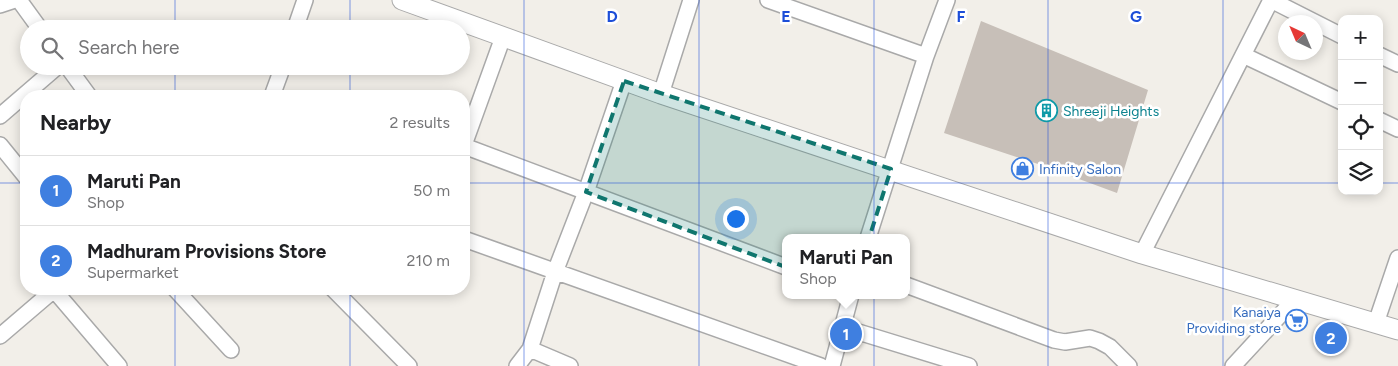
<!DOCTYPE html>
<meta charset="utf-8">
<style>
body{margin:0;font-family:Figtree,sans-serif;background:#f2f2f2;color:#202124}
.controls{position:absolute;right:15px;top:15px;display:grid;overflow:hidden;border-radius:10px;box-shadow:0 2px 12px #0003}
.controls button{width:45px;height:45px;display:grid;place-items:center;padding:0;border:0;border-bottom:1px solid #e0e0e0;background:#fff;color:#202124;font:25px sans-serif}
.compass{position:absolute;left:1278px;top:15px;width:45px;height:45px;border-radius:50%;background:#fff;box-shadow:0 2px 12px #0003;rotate:316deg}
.you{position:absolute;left:735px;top:218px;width:18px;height:18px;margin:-12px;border:4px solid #fff;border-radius:50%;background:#1a73e8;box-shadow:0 0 0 8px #1a73e833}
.badge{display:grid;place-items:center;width:32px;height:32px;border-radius:50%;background:#0f766e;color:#fff;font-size:16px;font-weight:700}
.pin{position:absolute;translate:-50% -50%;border:2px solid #fff;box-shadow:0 1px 5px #0006}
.popup{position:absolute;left:782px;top:234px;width:128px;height:65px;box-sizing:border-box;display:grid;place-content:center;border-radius:10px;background:#fff;filter:drop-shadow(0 1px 4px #0005);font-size:16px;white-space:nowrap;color:#757577}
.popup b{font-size:19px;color:#202124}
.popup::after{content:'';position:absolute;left:50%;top:100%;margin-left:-10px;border:10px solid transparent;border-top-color:#fff}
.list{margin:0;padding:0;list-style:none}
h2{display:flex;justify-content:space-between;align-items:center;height:65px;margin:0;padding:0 20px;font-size:21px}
h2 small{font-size:16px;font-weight:400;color:#757577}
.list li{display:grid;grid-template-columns:32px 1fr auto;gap:15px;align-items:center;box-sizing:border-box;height:70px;padding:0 20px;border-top:1px solid #e0e0e0}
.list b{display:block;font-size:19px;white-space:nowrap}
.list p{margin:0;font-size:16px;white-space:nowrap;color:#757577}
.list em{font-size:16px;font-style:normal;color:#757577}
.icon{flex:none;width:28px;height:28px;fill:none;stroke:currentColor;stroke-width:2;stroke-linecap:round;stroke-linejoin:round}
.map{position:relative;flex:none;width:1398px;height:366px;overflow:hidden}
.search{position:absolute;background:#fff;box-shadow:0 2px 12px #0003;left:20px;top:20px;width:450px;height:55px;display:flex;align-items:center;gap:12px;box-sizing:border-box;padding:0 18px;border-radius:28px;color:#757577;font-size:19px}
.panel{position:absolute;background:#fff;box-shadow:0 2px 12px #0003;left:20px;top:90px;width:450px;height:205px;border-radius:20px}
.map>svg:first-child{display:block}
.building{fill:#c7bfb8}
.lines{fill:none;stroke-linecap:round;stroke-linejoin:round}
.minor-casing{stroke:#a9a9a9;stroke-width:18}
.tertiary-casing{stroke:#a9a9a9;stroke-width:21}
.minor{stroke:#fff;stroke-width:15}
.tertiary{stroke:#fff;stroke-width:19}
.marked{fill:#0f766e;fill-opacity:0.2;stroke:#0f766e;stroke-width:4;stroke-dasharray:10 6;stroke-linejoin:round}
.grid{fill:none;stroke:#1d4ed8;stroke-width:1;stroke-opacity:0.55}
.labels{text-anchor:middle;stroke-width:5;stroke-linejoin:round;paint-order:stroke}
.culture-label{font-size:14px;fill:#0d838f;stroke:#fff;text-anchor:start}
.shop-label{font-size:14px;fill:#366cbe;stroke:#fff;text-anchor:start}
.grid-label{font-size:16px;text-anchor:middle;font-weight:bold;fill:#1d4ed8;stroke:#fff;stroke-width:5;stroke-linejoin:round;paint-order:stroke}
</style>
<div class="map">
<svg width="1398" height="366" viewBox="0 0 1398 366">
<rect width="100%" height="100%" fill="#f2efe9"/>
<path class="building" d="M981,21l167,69 -31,103 -76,-28 -97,-32z"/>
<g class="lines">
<defs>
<path id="minor" d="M19,0l21,29
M768,0l158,56
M0,5l15,-5
M295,29l10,-29
M1243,55l99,47
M1379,55l19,9
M67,66l22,30
M661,94l30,-94
M272,96l11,-30
M0,116l58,-50
M1379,120l19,9
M0,145l26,32
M464,145l39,-108
M464,146l322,121
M868,238l58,-182 21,-56
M464,239l357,127
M1142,254l129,-254 71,36
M906,285l148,55 11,2 25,-4 9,3 11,6 19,19
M175,289l56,61
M333,289l76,77
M54,290l65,76
M1376,323l22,-65
M842,327l127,39
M0,336l55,-47
M530,349l40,17
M517,366l13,-17 25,-77 31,-80 38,-111
M832,366l19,-71
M1233,366l62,-67"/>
<path id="tertiary" d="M402,0l259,94 481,160 256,76"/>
</defs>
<use href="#minor" class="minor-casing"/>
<use href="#tertiary" class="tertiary-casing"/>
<use href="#minor" class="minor"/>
<use href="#tertiary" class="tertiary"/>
</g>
<path class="marked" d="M624,81l267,88 -39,123 -266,-100z"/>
<path class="grid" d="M175,0v29M350,0v29M524,0v366M699,0v366M874,0v366M1048,0v366M1223,0v366M175,66v30M350,66v30M0,183h26M464,183h878M1379,183h19M175,289v77M350,289v77"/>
<defs>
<symbol id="building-ring" viewBox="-11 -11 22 22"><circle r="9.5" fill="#fff" stroke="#0f9aa8" stroke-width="1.5"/><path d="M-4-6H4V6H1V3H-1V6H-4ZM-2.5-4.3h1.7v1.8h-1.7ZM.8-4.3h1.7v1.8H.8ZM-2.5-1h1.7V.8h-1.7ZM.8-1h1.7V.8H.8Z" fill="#0f9aa8"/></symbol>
<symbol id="shop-ring" viewBox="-11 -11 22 22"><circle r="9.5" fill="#fff" stroke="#3f7fe0" stroke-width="1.5"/><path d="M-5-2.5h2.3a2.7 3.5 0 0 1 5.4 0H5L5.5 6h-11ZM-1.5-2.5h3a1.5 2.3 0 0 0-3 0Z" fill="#3f7fe0"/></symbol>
<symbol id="supermarket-ring" viewBox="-11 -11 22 22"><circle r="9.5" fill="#fff" stroke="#3f7fe0" stroke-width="1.5"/><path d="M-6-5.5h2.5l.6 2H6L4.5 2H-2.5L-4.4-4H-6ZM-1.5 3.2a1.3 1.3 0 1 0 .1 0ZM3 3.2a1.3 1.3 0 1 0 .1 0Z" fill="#3f7fe0"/></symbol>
</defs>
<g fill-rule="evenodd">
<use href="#building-ring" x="1034" y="98" width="25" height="25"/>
<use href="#shop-ring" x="1010" y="156" width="25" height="25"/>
<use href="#supermarket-ring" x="1284" y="308" width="25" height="25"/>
</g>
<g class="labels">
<g class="culture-label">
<text x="1063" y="116">Shreeji Heights</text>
</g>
<g class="shop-label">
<text x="1039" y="174">Infinity Salon</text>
<text x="1281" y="317" text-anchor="end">Kanaiya<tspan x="1281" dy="16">Providing store</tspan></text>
</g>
</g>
<g class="grid-label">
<text x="612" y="22">D</text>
<text x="786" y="22">E</text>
<text x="961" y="22">F</text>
<text x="1136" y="22">G</text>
</g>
</svg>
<div class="controls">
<button>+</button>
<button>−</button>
<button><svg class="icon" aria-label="locate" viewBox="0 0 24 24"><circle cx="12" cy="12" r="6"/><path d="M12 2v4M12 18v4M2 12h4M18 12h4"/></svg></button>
<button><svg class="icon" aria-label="layers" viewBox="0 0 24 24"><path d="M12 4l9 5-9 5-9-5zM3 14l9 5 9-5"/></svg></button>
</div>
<svg class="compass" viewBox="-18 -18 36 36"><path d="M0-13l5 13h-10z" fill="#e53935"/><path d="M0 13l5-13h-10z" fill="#757577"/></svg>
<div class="you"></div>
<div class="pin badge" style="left:846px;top:334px;background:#3f7fe0">1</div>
<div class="popup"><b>Maruti Pan</b>Shop</div>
<div class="pin badge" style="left:1331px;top:338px;background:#3f7fe0">2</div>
<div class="search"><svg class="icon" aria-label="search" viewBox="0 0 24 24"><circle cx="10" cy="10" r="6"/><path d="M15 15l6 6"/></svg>Search here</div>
<section class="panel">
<h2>Nearby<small>2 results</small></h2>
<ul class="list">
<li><span class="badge" style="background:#3f7fe0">1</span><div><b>Maruti Pan</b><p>Shop</p></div><em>50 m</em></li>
<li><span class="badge" style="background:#3f7fe0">2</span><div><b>Madhuram Provisions Store</b><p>Supermarket</p></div><em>210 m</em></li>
</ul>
</section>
</div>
